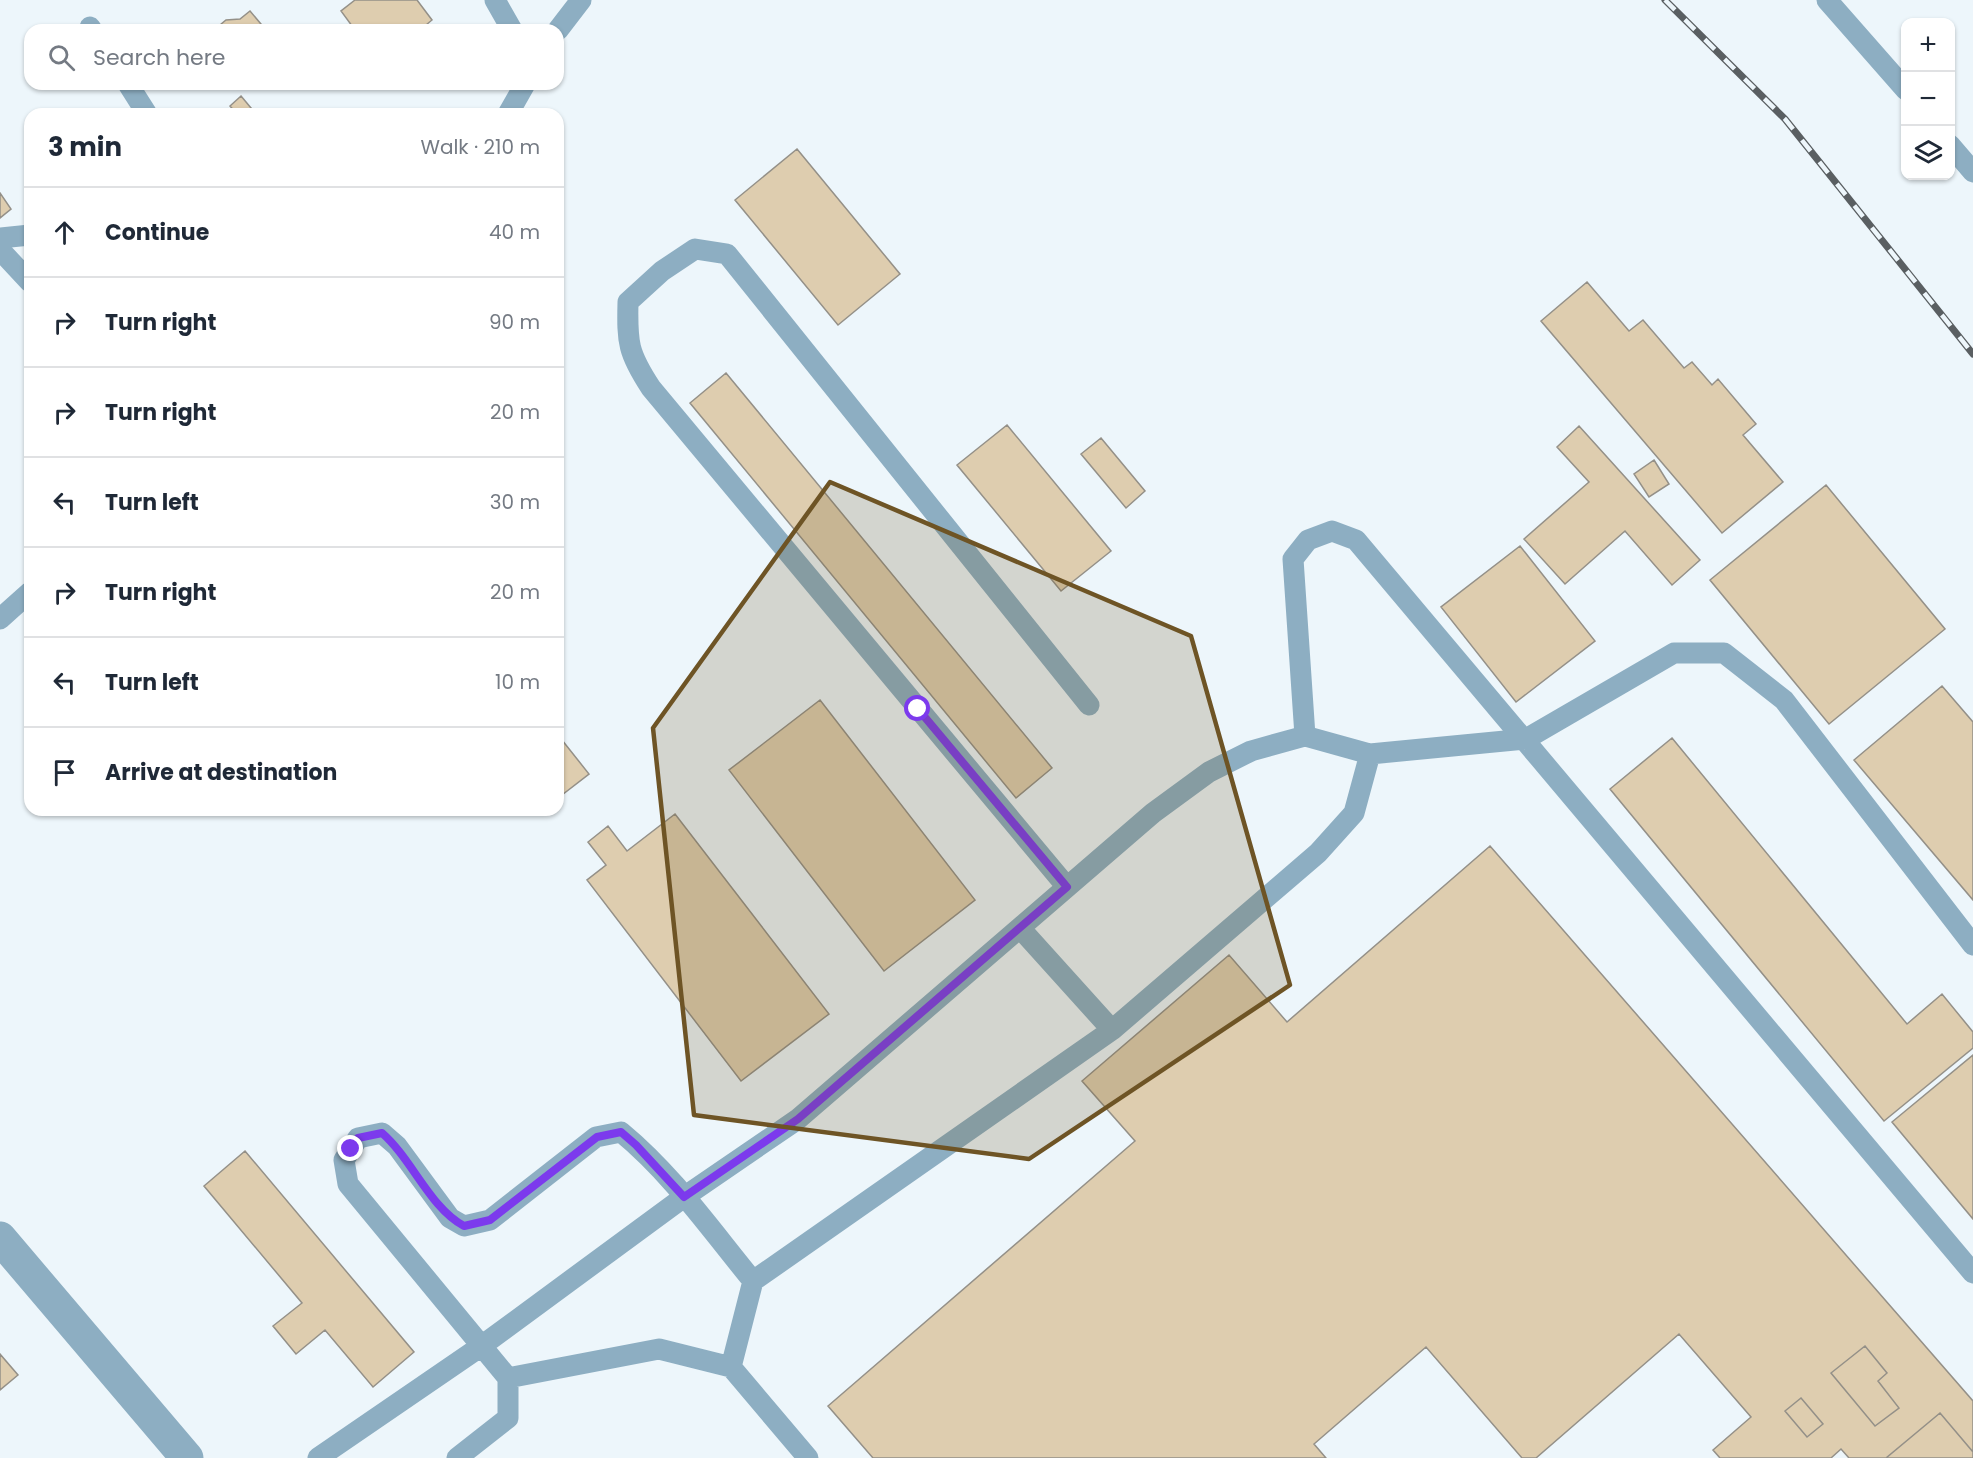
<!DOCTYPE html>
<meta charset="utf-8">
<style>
body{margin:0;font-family:Poppins,sans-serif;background:#f6f6f7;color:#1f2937}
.controls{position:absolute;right:18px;top:18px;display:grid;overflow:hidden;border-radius:12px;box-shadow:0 2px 4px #0004}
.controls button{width:54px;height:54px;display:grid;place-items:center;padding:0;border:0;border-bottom:2px solid #e0e1e3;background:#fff;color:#1f2937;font:30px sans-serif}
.stop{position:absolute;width:18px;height:18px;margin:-14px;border:4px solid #7c3aed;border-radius:50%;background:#fff}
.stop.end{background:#7c3aed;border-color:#fff;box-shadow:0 2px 6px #0008}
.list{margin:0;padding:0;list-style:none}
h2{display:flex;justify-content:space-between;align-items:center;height:78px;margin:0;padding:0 24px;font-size:26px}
h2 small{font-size:20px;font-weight:400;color:#747a83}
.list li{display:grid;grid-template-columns:39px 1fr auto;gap:18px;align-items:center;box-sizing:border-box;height:90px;padding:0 24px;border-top:2px solid #e0e1e3}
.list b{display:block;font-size:22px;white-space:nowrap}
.list em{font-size:20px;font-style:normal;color:#747a83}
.icon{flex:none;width:33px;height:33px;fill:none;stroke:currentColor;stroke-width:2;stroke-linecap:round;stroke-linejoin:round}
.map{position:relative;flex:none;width:1973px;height:1458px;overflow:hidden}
.search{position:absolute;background:#fff;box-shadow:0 2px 4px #0004;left:24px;top:24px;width:540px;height:66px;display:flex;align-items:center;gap:15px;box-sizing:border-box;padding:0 21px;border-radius:18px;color:#747a83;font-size:22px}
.panel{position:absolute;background:#fff;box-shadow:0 2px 4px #0004;left:24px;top:108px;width:540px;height:708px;border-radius:18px}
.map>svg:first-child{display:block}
.building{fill:#decdaf;stroke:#949088;stroke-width:1.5}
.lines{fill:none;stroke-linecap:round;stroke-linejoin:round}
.service{stroke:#8daec2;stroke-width:21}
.tertiary{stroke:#8daec2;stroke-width:33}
.rail-casing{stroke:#5a5f62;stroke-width:7}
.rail{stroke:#edf6fb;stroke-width:4.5;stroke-dasharray:14;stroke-linecap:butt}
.route{stroke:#7c3aed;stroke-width:8}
.marked{fill:#6e5425;fill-opacity:0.2;stroke:#6e5425;stroke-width:4.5;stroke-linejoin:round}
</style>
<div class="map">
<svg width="1973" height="1458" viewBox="0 0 1973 1458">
<rect width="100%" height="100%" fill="#edf6fb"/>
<path class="building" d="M355,0h62l15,20 -12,10h-65l-14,-19z
M250,11l16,19h-52l12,-10 14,-1z
M241,96l15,18h-19l-7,-8z
M797,149l103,125 -62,51 -103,-125z
M0,193l11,16 -11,9z
M1587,282l42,49 14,-11 41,48 8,-6 20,23 6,-6 38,45 -13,11 40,47 -61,51 -181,-212z
M726,373l326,395 -36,30 -326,-395z
M1007,425l104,126 -50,40 -104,-126z
M1579,426l121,134 -28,25 -47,-54 -60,53 -41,-45 65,-57 -32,-35z
M1101,438l44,53 -19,17 -45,-54z
M1654,460l15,24 -20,13 -15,-23z
M1826,485l119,144 -116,95 -119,-144z
M1520,546l75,95 -79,61 -75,-95z
M1942,686l31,36v178l-119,-140z
M820,700l155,200 -91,71 -155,-201z
M558,735l31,39 -31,24z
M1672,738l235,286 35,-30 31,38v16l-89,73 -274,-332z
M675,814l154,200 -88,67 -154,-201 19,-15 -18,-23 20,-16 19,25z
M1490,846l483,555v57h-124l-8,-9 -10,9h-111l-7,-8 38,-33 -72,-83 -143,124h-14l-96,-111 -112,97 12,14h-453l-45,-52 307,-265 -53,-60 147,-126 58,67z
M1973,1055v164l-81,-97z
M245,1151l169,201 -41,35 -48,-57 -29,24 -23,-28 29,-23 -98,-117z
M1865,1346l22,27 -9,8 21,27 -24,18 -44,-53z
M0,1354l18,21 -18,15z
M1801,1398l22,26 -16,13 -22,-26z
M1940,1413l33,39v6h-87z"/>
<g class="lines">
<path class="service" d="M495,0l17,30
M1827,0l79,90
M90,27l2,3
M558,30l23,-30
M128,84l19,30
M508,114l17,-30
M1950,145l23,27
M0,238l30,-3
M0,250l30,32
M0,619l30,-27
M1305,736l-12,-177 15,-19 24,-9 24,9 617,733
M1067,887l-416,-499c-23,-35 -24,-45 -23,-86l34,-31 33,-22 32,5 362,451
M1020,928l92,102
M731,1367l77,91
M508,1378l-160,-194 -4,-24 14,-22 24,-5 15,13 53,72 14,8 26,-6 106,-83 25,-5c51,42 90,98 132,149
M318,1458l162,-111 204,-150 114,-78 355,-306 56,-41 42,-21 54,-15 65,18 156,-15 148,-86h50l60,47 189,245
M457,1458l51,-40v-40l151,-29 72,18 22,-86 359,-251 206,-177 36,-40 16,-59"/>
<path class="tertiary" d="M0,1238l187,220"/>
<defs>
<path id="rail" d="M1665,0l120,119 188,235"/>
</defs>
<use href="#rail" class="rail-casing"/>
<use href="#rail" class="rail"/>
</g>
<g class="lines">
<path class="route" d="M351,1149l7,-11 24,-5c30,26 48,75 82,93l26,-6 107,-83 24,-5 15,13 48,52 114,-78 269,-232 -149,-178"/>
</g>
<path class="marked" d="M830,482l361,154 99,349 -261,174 -335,-44 -41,-387z"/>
</svg>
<div class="controls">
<button>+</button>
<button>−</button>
<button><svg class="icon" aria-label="layers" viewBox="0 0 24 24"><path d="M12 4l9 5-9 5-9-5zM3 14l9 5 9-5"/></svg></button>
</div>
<div class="stop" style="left:918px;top:709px"></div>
<div class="stop end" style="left:351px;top:1149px"></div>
<div class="search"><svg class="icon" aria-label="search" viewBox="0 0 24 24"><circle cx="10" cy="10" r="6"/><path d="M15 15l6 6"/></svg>Search here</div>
<section class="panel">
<h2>3 min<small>Walk · 210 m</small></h2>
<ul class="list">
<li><svg class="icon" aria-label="ahead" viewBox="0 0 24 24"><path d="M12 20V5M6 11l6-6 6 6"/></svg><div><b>Continue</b></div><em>40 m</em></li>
<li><svg class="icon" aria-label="right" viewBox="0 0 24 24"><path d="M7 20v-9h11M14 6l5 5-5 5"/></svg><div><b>Turn right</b></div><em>90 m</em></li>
<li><svg class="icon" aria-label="right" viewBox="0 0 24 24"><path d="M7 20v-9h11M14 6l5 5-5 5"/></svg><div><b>Turn right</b></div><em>20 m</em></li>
<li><svg class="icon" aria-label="left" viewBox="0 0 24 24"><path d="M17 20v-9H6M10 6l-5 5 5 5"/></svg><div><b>Turn left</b></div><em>30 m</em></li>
<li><svg class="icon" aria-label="right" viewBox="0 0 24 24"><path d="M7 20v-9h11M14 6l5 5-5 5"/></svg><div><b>Turn right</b></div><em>20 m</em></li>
<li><svg class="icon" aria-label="left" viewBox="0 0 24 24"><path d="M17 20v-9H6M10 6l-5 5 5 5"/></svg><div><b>Turn left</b></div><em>10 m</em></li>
<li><svg class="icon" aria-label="arrive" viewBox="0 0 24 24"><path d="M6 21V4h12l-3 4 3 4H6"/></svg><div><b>Arrive at destination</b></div></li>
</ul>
</section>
</div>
